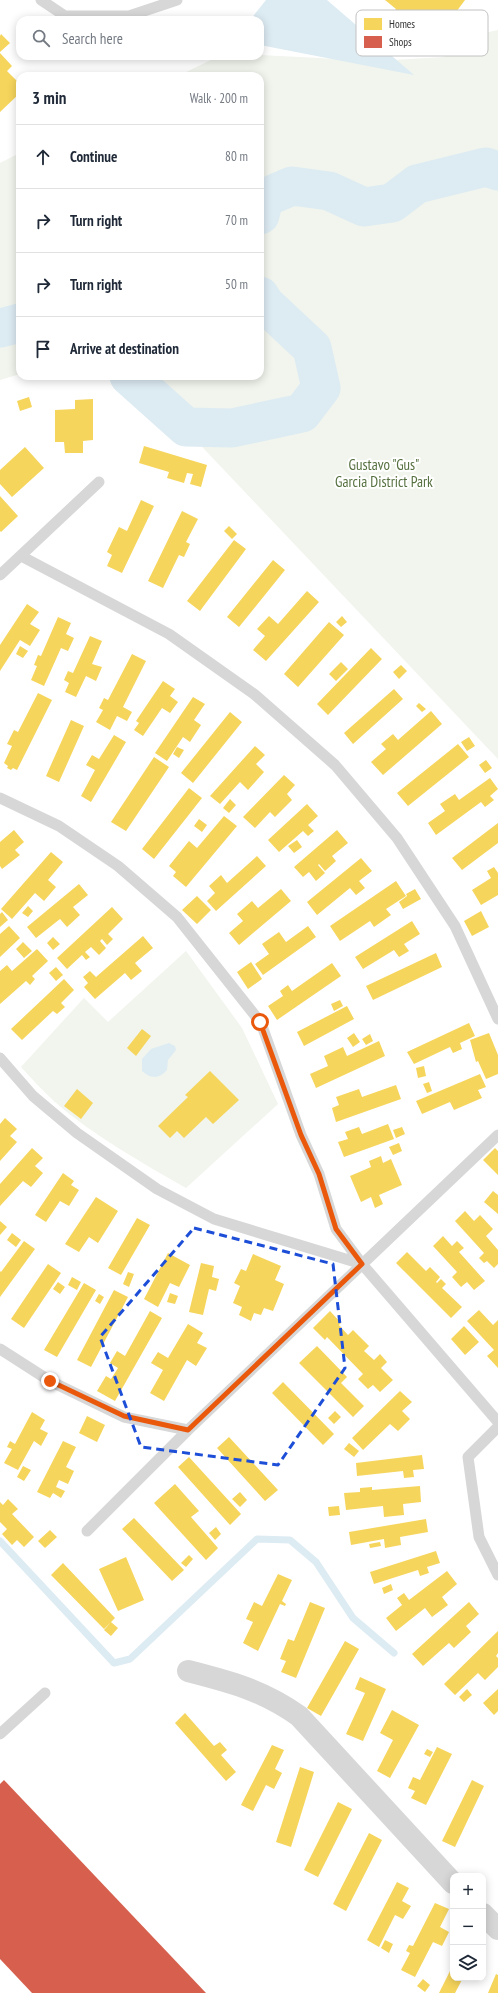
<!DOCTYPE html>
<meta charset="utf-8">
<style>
body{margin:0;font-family:"PT Sans Narrow",sans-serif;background:#f6f6f7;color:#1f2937}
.controls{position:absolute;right:12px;bottom:12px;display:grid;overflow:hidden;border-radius:8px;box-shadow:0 2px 10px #0003}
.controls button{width:36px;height:36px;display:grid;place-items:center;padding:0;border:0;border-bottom:1px solid #e0e1e3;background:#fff;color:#1f2937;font:20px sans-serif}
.stop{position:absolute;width:12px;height:12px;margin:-9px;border:3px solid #ea580c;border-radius:50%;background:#fff}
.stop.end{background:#ea580c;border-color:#fff;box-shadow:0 1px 4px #0008}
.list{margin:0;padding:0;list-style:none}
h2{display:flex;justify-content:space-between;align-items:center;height:52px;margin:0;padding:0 16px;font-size:17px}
h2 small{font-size:13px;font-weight:400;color:#747a83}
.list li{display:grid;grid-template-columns:26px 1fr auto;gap:12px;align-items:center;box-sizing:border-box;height:64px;padding:0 16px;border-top:1px solid #e0e1e3}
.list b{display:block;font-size:15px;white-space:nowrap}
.list em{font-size:13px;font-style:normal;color:#747a83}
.icon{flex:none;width:22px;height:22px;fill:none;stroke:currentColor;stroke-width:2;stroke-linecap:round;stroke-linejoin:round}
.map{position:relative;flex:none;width:498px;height:1993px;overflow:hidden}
.search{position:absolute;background:#fff;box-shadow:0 2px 10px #0003;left:16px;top:16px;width:248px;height:44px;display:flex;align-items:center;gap:10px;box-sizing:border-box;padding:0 14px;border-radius:12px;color:#747a83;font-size:15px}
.panel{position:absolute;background:#fff;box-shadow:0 2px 10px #0003;left:16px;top:72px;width:248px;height:308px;border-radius:12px}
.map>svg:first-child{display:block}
.green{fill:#f1f5ed}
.water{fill:#ddebf3}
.homes{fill:#f6d55c}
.shops{fill:#d6604d}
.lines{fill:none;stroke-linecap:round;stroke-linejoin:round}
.stream{stroke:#ddebf3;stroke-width:7}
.river{stroke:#ddebf3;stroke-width:39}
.service{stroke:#d7d7d7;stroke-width:11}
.minor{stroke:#d7d7d7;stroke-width:22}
.route{stroke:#ea580c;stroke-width:5}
.marked{fill:none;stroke:#1d4ed8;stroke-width:3;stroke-dasharray:8 5;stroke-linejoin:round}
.labels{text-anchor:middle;stroke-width:4;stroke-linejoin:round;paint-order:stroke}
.park-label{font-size:15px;fill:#56703f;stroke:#fff}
.key{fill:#fff;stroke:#c2c2c2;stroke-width:1}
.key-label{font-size:11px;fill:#333}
</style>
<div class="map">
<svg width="498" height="1993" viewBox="0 0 498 1993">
<rect width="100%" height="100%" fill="#fff"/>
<path class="green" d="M498,30v729l-363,-383h125v-300h-82l41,-20 41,-1 116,6 68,-4 18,-19z
M20,153v221l-20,6v-217z
M186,951l56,77 36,76 -92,84c-45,-26 -92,-52 -131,-86 -12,-11 -23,-23 -34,-35l63,-69 24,24z"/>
<path class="water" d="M266,0h61l87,75 -154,-30v-25h-10z
M169,1043l6,3 1,4 -8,10 -1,10c-8,9 -16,9 -25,1v-12l9,-10z"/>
<path class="homes" d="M385,0h80l-23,31 -15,-12 -6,9 -15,-11 -5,6 -10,-7 5,-7z
M1,34l9,9 -10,9v-16z
M0,53l12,13 -5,5 13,13v9l-20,19z
M29,397l3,10 -12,4 -3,-10z
M93,399v41l-10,1v12h-18l-1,-11h-9v-32l20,-1v-9z
M144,446l63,19 -6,22 -11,-3 3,-10 -6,-1 -3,10 -17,-5 2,-6 -30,-9z
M25,447l19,21 -32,29 -12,-13v-14z
M0,496l18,20 -17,16 -1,-1z
M141,500l13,6 -32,67 -15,-7 5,-11 -5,-3 12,-25 8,4z
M182,511l16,8 -12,23 4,2 -6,13 -5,-2 -16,33 -15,-7z
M229,526l8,8 -5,5 -8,-8z
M234,540l12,9 -46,62 -13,-10z
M273,560l12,10 -46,57 -12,-10z
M307,591l12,11 -53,59 -13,-11 12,-14 -8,-7 12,-13 9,8z
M27,604l12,8 -9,12 10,6 -10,16 -10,-6 -20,31v-26z
M342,616l5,6 -6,5 -5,-5z
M58,617l13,6 -5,11 8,4 -6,13 -7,-3 -17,38 -13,-6 6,-14 -3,-1 4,-10 3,1z
M329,622l15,13 -46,52 -14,-13z
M90,636l12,5 -10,23 10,3 -6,14 -10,-5 -10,21 -11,-5 4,-9 -5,-3 4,-9 5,2z
M20,646l8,5 -5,7 -7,-4z
M371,648l11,11 -54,56 -11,-11z
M132,654l14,7 -23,46 9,5 -5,9 -10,-5 -7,14 -14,-8 7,-12 -4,-2 5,-10 4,2z
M341,662l7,7 -12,12 -7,-7z
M401,665l6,6 -8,8 -6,-7z
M163,681l12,8 -5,7 8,6 -8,11 -8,-5 -19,28 -9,-6 5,-7 -3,-2z
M394,689l9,10 -50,45 -9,-11z
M38,693l14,7 -35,70 -4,-2 -2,2 -4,-2 1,-2 -4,-3 8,-17 -5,-2 7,-14 4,2z
M193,697l12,7 -11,16 7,5 -11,17 -7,-5 -16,24 -12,-8z
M419,703l7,6 -4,3 -6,-6z
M431,711l11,13 -59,51 -12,-13 15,-13 -5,-5 12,-10 5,6z
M230,712l12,10 -49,61 -12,-10z
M71,720l13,6 -25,56 -13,-6z
M114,735l12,7 -35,60 -10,-6 14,-26 -9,-5 6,-10 7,4z
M469,737l6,9 -8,5 -6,-9z
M458,744l11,13 -61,49 -11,-13z
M255,746l10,9 -9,9 8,8 -16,18 -8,-8 -20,22 -10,-8z
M177,747l7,3 -5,8 -6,-4z
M154,757l15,10 -43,64 -15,-9z
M486,760l6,8 -7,5 -6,-8z
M284,775l11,10 -8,9 5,6 -17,17 -5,-5 -15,16 -12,-11z
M490,778l8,11 -8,7 4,4 -9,7 -4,-5 -45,33 -8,-12 17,-12 -5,-7 15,-10 4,6z
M189,788l13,10 -48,61 -12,-10z
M230,799l6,6 -7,8 -6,-5z
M307,804l11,12 -10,9 6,6 -6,5 -5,-5 -24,21 -11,-12z
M224,816l13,10 -51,61 -13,-11 3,-4 -7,-6 20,-25 8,7z
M199,819l8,6 -5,7 -8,-6z
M498,823v20l-36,27 -10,-12z
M14,830l10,12 -9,8 5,5 -18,14 -2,-3v-24z
M337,830l11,13 -16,13 4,5 -11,10 -6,-7 -1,1 7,8 -9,8 -7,-9 -6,5 -9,-10z
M297,840l5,7 -8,6 -6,-7z
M51,852l12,10 -15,18 8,7 -12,14 -9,-8 -23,26 -11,-10z
M257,856l9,10 -50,45 -9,-10 8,-8 -6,-7 12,-11 6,8z
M361,858l11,13 -13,10 6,7 -9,7 -6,-7 -33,27 -10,-13z
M494,867l4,6v22l-17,10 -9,-15 19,-12 -4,-7z
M396,881l10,15 -20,13 5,6 -17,12 -4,-6 -30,20 -10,-15z
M79,884l9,11 -15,12 7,8 -13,12 -7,-8 -24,19 -9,-11z
M281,889l10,12 -52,44 -10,-12 14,-12 -6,-7 15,-13 6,7z
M415,889l6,10 -18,10 -4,-7 8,-6 -1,-2z
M197,896l14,14 -14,14 -15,-14z
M28,906l5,5 -5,6 -6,-4z
M112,907l11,12 -15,15 5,5 -6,6 -5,-6 -2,2 6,7 -7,7 -8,-8 -6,5 5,5 -4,3 -4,-5 -15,14 -10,-11z
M481,911l8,16 -17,9 -8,-15z
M2,912l6,8 -8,7v-13z
M412,921l8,13 -16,10 5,7 -10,6 -5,-7 -31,19 -8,-12z
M9,926l11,12 -20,19v-23z
M308,926l8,11 -53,38 -8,-11 14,-10 -7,-10 17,-12 7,10z
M143,936l10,12 -18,15 7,8 -11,9 -6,-7 -30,26 -11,-12 4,-4 -5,-6 7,-6 6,6z
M53,937l7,7 -7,6 -6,-7z
M23,942l9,9 -8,7 -8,-9z
M37,949l11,12 -16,15 3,3 -5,6 -4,-4 -26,23v-33l7,-6 5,6z
M436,953l6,14 -69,33 -7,-14z
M251,962l11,17 -14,10 -11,-17z
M332,963l9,13 -64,44 -9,-14 15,-10 -3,-5 8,-6 4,6z
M56,967l7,8 -7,6 -7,-8z
M64,979l10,11 -13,13 4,4 -8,7 -4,-3 -31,29 -11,-11z
M340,1000l3,6 -9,5 -3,-7z
M347,1006l7,13 -50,27 -7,-14z
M469,1023l6,13 -15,7 2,6 -9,4 -3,-6 -36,17 -7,-12z
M142,1029l9,7 -15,20 -9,-8z
M354,1033l6,9 -7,5 -6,-9z
M489,1033l9,22v19l-12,5 -8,-18 -2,1 -6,-22z
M370,1034l3,7 -7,4 -4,-6z
M379,1041l6,15 -69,32 -6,-14 18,-8 -4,-10 19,-9 4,9z
M424,1066l2,10 -8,2 -2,-10z
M210,1071l29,29 -26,24 -7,-7 -22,21 -7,-7 -7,7 -12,-12 30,-29 -3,-2z
M480,1074l6,13 -8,3 4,8 -28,12 -4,-8 -28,12 -6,-13z
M429,1082l3,9 -5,2 -4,-9z
M396,1085l5,14 -65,23 -4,-14 7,-3 -3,-8 23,-8 3,8z
M77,1089l16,14 -12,16 -17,-13z
M5,1118l12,11 -7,7 7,6 -17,19v-37z
M388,1124l6,15 -50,18 -6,-15 10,-3 -3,-7 14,-5 3,7z
M402,1127l3,7 -9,4 -3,-8z
M399,1143l3,8 -9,4 -4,-8z
M32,1148l11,10 -8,8 8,7 -12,14 -8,-6 -23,25v-22z
M495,1148l3,3v24l-15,-15z
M381,1156l2,7 8,-4 11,26 -23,10 4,9 -8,4 -4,-11 -10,5 -11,-26 21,-9 -2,-6z
M63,1173l11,8 -3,4 8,5 -10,16 -9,-5 -14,21 -11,-7z
M493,1191l5,4v19l-14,-12z
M96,1197l22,14 -20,32 -9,-6 -10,15 -14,-8z
M465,1211l9,10 6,-6 13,14 -7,7 12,14v14l-4,4 -7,-7 -3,2 -5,-5 5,-5 -29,-32z
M137,1218l13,7 -29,50 -13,-7z
M0,1221l7,6 -7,8z
M12,1233l9,7 -5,7 -9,-7z
M443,1236l9,10 5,-5 7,7 -5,4 26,29 -11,9 -7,-8 -6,5 -9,-10 5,-5 -24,-26z
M24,1241l11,8 -35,48v-26l1,1z
M407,1252l19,19 4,-4 10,10 -4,5 1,1 4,-4 5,5 -4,4 20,19 -11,11 -55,-55z
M168,1253l22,12 -11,22 -9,-4 -12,24 -14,-8z
M253,1254l28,12 -6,14 9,4 -11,27 -9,-3 -3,7 -7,-2 -3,8 -12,-6 3,-8 -9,-4 7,-17 -6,-3 7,-14 5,2z
M201,1263l13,3 -2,11 7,2 -3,12 -7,-2 -6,26 -14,-3z
M48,1264l13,9 -37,55 -13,-9z
M128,1272l6,2 -5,13 -6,-3z
M72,1277l9,5 -4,8 -9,-5z
M58,1282l7,5 -5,7 -7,-5z
M84,1283l12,7 -39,67 -13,-7z
M114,1290l14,7 -37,70 -14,-7z
M170,1293l8,3 -3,8 -8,-2z
M99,1294l5,3 -4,7 -5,-3z
M479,1310l14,15 5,-5v48l-11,-12 7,-6 -27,-29z
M150,1311l12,7 -47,83 -18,-10 9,-15 5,3 7,-11 -8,-5 7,-12 8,5z
M330,1311l11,12 -2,2 9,10 5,-5 16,16 -5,5 10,9 6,-6 7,8 -6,6 12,12 -13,12 -7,-7 -5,4 -10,-10 5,-5 -36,-37 -2,3 -12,-12z
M188,1324l15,9 -6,10 10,5 -11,18 -9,-6 -23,41 -14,-8 13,-23 -12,-7 7,-11 10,6z
M464,1326l15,16 -14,13 -14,-16z
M317,1346l30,31 -6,6 23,23 -11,11 -54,-54z
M283,1382l51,52 -11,11 -51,-52z
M400,1391l12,11 -10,9 8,8 -12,12 -8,-7 -27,26 -11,-12z
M335,1411l6,6 -7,7 -6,-6z
M32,1412l13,8 -5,9 8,4 -7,13 -7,-5 -16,29 -14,-7 8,-14 -5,-2 3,-6 5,3z
M87,1416l18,9 -8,17 -18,-9z
M229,1437l49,53 -13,11 -48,-53z
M63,1441l13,6 -10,20 8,4 -6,13 -9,-4 -3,7 9,4 -4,7 -8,-5 -3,5 -13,-6z
M349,1443l10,8 -5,6 -10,-8z
M422,1455l2,14 -11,1 1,7 -10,1 -1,-7 -46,5 -1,-13z
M189,1457l52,57 -11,11 -52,-58z
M23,1466l8,4 -7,11 -7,-4z
M175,1484l24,27 -8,6 27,31 -12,12 -52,-57z
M420,1486l1,16 -18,2 1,11 -20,2 -1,-11 -37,4 -2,-17 16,-1v-4l12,-1v3z
M240,1492l7,8 -7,7 -8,-8z
M8,1499l10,10 -6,5 22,23 -10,10 -7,-7 -5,5 -10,-11 5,-5 -7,-7v-20l3,3z
M339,1506l1,9 -11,1 -1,-9z
M134,1518l50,52 -12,11 -50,-52z
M426,1519l2,13 -28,5 1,8 -16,3 -1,-9 -33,6 -2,-13z
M216,1527l5,7 -6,6 -6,-7z
M50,1530l7,7 -12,11 -7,-7z
M380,1542l1,4 -11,2 -1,-4z
M436,1551l4,12 -13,4 2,6 -9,3 -2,-6 -44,14 -4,-12z
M189,1555l4,4 -7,8 -5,-4z
M126,1557l18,43 -26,11 -19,-42z
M63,1563l52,55 -11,11 -53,-54z
M447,1571l10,13 -15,13 6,8 -16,12 -7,-9 -29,23 -10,-13 16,-13 -5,-7 7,-5 5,7z
M278,1574l14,6 -10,21 4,3 -1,2 -5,-2 -22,47 -15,-8 10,-21 -7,-3 8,-17 8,4z
M391,1584l2,6 -9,4 -2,-6z
M310,1602l15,6 -29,70 -15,-6 5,-11 -6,-2 8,-20 6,2z
M469,1602l10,12 -13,12 5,6 -17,16 -5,-5 -26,23 -11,-12z
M111,1622l7,6 -7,8 -7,-6z
M498,1631v22l-2,3 2,2v9l-13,13 -7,-7 -23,22 -11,-11z
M345,1641l14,8 -38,67 -14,-8z
M360,1677l26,12 -23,52 -17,-7 19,-41 -10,-4z
M467,1689l5,6 -8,7 -5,-5z
M498,1689v22l-4,4 -11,-12z
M392,1710l27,15 -29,53 -13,-7 16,-31 -13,-7z
M185,1713l29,33 6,-4 7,8 -6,5 15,17 -10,9 -51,-58z
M272,1745l12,5 -9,19 7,4 -8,16 -8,-4 -13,26 -12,-6z
M437,1747l15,7 -26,51 -15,-7 4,-7 -7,-3 5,-11 7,3z
M427,1749l6,3 -3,5 -6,-3z
M300,1767l14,5 -23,75 -15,-5z
M472,1780l12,6 -29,61 -13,-6z
M338,1802l14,7 -34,68 -14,-7z
M369,1833l13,7 -36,71 -13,-7z
M397,1882l12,6 -7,13 9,5 -8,13 -8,-4 -16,32 -12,-7z
M435,1903l14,6 -9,18 9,5 -7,14 -9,-4 -18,35 -14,-7 9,-17 -4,-2 3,-6 4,1z
M385,1940l8,4 -4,9 -8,-5z
M453,1965v13h10l-8,15h-16z
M496,1974l2,1v18h-10z
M423,1979l7,6 -5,7 -8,-6z"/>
<path class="shops" d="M4,1780l202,213h-174l-32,-34v-175z"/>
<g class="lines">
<path class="stream" d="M0,1541l114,122 16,-4 127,-120 33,1 26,22 37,56 41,35"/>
<path class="river" d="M260,215l4,-17 28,-12 37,5 35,16 28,-4 25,-19 69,-17 12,4
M0,328l20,-5
M129,376l57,51 46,1 70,-15 19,-25 -9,-40 -47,-44 -5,-8"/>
<path class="service" d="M41,0l24,16h64l48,-16
M21,556l148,78 85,60 81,71 62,73 58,88 43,93
M0,575l99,-93
M0,798l59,28 59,40 59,51 84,106 40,112 18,39 17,55 26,35 136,158
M0,1058l33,38 44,37 80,56 57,30 148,45
M0,1349l50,32 74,36 64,13
M498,1427l-30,30 11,80 19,38
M87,1531l101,-101 310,-295
M0,1734l45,-41"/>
<path class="minor" d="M188,1671c43,11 74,19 111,45l154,167
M483,1914l15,15"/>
</g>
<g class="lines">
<path class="route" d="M50,1381l74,35 64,14 174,-166 -26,-35 -17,-55 -18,-39 -41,-113"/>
</g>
<path class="marked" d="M194,1228l139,36 12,104 -67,97 -137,-18 -41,-110z"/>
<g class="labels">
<g class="park-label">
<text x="384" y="470">Gustavo "Gus"<tspan x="384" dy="17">Garcia District Park</tspan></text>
</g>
</g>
<rect x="356" y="10" width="132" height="46" rx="6" class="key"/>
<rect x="364" y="18" width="18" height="12" fill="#f6d55c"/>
<rect x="364" y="36" width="18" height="12" fill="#d6604d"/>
<g class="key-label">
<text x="389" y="28">Homes</text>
<text x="389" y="46">Shops</text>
</g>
</svg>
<div class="controls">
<button>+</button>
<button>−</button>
<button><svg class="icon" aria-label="layers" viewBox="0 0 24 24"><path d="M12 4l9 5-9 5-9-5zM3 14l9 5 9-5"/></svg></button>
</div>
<div class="stop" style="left:260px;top:1022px"></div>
<div class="stop end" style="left:50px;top:1381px"></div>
<div class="search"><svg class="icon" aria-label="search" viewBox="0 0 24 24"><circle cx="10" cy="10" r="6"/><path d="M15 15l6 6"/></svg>Search here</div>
<section class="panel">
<h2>3 min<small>Walk · 200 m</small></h2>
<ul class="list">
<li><svg class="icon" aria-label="ahead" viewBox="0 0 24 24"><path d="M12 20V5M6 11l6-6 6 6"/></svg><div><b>Continue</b></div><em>80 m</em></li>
<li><svg class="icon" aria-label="right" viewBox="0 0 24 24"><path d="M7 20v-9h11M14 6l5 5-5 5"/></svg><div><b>Turn right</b></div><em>70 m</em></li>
<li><svg class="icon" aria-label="right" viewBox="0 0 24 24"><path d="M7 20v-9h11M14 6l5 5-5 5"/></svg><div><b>Turn right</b></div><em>50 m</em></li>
<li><svg class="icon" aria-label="arrive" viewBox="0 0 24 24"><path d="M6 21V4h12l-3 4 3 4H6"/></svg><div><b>Arrive at destination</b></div></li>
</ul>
</section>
</div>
